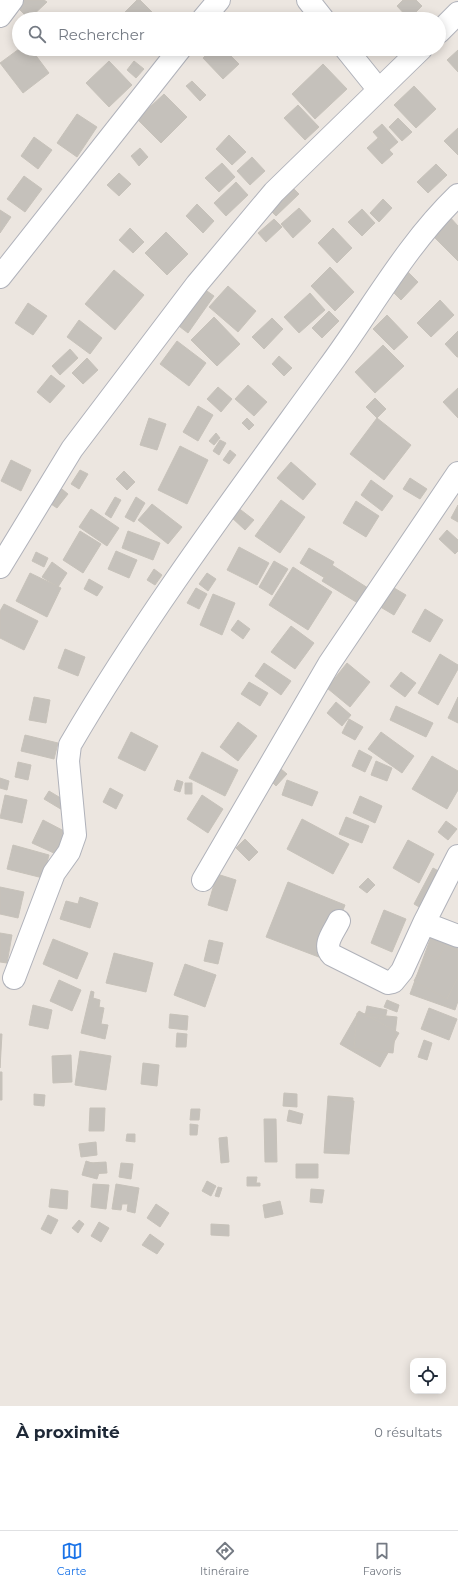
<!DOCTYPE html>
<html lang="fr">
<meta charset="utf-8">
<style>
body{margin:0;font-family:Montserrat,sans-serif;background:#f2f2f3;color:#1f2937}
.controls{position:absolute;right:12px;bottom:12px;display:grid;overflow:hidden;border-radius:8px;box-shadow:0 2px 10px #0003}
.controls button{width:36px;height:36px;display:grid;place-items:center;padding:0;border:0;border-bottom:1px solid #e0e1e3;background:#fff;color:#1f2937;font:20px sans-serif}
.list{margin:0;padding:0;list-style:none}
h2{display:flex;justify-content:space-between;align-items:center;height:52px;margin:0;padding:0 16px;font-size:17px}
h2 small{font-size:13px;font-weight:400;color:#747a83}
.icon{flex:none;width:22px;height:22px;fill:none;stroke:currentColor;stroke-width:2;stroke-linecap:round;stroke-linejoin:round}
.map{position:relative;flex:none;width:458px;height:1406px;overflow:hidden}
.search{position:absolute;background:#fff;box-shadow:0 2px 10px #0003;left:12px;right:12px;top:12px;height:44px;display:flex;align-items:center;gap:10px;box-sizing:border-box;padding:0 14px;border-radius:22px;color:#747a83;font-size:15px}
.sheet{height:124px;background:#fff}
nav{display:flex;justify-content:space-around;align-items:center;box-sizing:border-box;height:56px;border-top:1px solid #e0e1e3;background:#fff;font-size:11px;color:#747a83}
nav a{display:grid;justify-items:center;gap:2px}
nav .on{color:#1a73e8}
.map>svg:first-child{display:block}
.building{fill:#c5c1bb;stroke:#c7c2ba}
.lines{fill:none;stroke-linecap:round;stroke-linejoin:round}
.minor-casing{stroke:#b0b2ba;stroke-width:24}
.minor{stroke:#fff;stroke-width:22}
</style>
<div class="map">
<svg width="458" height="1406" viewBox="0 0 458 1406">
<rect width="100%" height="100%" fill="#ece6e0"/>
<path class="building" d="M17,0h27l3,2 -18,17 -15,-15z
M137,0h3l19,19h-41z
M403,0h13l6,6 -13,13 -12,-13z
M19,49h12l18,24 -26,20 -23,-30z
M212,49h12l15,15 -16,15 -20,-21z
M458,50v22l-11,-12z
M109,61l23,24 -23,22 -23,-24z
M134,61l10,8 -8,9 -9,-8z
M323,64l24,25 -32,30 -23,-25z
M192,81l14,14 -6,6 -14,-15z
M414,86l22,23 -20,19 -22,-23z
M164,94l23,23 -26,26 -24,-24z
M298,105l21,22 -14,13 -21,-22z
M77,114l20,13 -20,30 -20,-14z
M398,118l14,14 -10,9 -13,-14z
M382,124l16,18 -9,8 -16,-18z
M458,128v27l-14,-14z
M229,135l17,17 -14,13 -16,-16z
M34,137l18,13 -14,19 -17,-13z
M378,138l15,16 -11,10 -15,-16z
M140,148l8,9 -9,9 -8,-10z
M252,157l13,14 -15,14 -13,-14z
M222,163l13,14 -16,15 -14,-14z
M436,164l11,11 -19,18 -11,-11z
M119,173l12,11 -12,12 -12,-11z
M24,176l18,13 -17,23 -18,-13z
M236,182l12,13 -22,21 -12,-13z
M290,185l9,9 -23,22 -9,-9z
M383,199l9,9 -13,14 -9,-9z
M197,204l17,17 -11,12 -17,-17z
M299,208l12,13 -18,17 -12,-14z
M362,209l13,14 -13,13 -14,-14z
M0,210l11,7 -11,16z
M449,216l9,10v35l-27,-27z
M274,219l8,8 -16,15 -8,-9z
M130,228l14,14 -11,11 -14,-13z
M333,228l19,20 -15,15 -19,-20z
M166,232l22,22 -21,21 -22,-22z
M330,267l24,25 -19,19 -24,-25z
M114,270l30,25 -29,35 -30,-26z
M407,271l11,11 -17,18 -12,-12z
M197,284l17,12 -26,37 -17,-13z
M228,286l28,25 -18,21 -29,-25z
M310,293l15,17 -26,23 -15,-16z
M440,300l14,15 -23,22 -14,-14z
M28,303l19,13 -14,19 -18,-12z
M329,311l10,10 -17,17 -10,-10z
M387,315l21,22 -14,13 -21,-21z
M214,317l26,27 -23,22 -26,-26z
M272,318l11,11 -19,20 -12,-12z
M79,320l23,18 -12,16 -23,-17z
M458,331v26h-1l-12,-13z
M177,341l29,22 -17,23 -29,-22z
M383,345l21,21 -29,27 -20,-21z
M70,349l8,9 -18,17 -8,-9z
M279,356l13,12 -8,8 -12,-12z
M87,358l11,12 -15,14 -11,-11z
M51,375l14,11 -15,17 -13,-11z
M248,385l19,17 -13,14 -19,-17z
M218,387l14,12 -11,13 -14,-13z
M458,388v30l-15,-16z
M375,398l11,11 -9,9 -11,-11z
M198,406l15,9 -15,26 -15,-9z
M149,418l17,6 -9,26 -17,-5z
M247,418l7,7 -5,5 -7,-7z
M377,418l34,27 -27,35 -34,-26z
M216,433l4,5 -6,7 -5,-4z
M220,440l6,3 -7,12 -6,-4z
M180,446l28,14 -21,44 -29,-14z
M230,450l6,5 -7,9 -6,-4z
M11,460l20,10 -10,21 -20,-10z
M291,462l25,22 -13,16 -26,-22z
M80,470l8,4 -9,15 -8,-5z
M124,471l11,11 -8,8 -11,-11z
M410,478l17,11 -7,10 -17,-10z
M371,480l22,16 -11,15 -21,-16z
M57,485l11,9 -11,14 -12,-8z
M115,497l6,3 -10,18 -6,-4z
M136,497l9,6 -11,19 -9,-5z
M281,500l24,17 -25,36 -25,-17z
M356,501l23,15 -13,21 -23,-14z
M152,504l30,23 -14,17 -30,-24z
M458,505v17l-7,-4z
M237,507l17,13 -9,10 -15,-14z
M91,509l28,19 -12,18 -28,-19z
M447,530l11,10v11l-3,3 -16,-15z
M80,531l21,13 -18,29 -20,-13z
M128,531l32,12 -7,17 -31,-12z
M239,547l30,16 -12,22 -30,-15z
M309,548l25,14 -9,16 -25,-15z
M116,551l21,9 -8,18 -21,-9z
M36,552l12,6 -4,9 -12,-6z
M274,561l14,8 -16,26 -13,-8z
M52,562l15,11 -9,14 -16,-10z
M332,565l39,25 -10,15 -39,-24z
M293,567l39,25 -24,38 -39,-25z
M154,569l8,6 -7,10 -8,-5z
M30,573l31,15 -14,29 -31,-16z
M207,573l9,6 -8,12 -9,-7z
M89,579l14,8 -6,9 -13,-7z
M389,585l17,10 -12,20 -17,-10z
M196,588l11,6 -8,15 -12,-6z
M213,594l22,9 -13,32 -22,-10z
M4,604l34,17 -14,29 -24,-12v-27z
M425,609l18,11 -13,22 -18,-10z
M238,620l12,9 -7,10 -12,-9z
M291,626l23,17 -19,26 -24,-17z
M65,649l20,8 -7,19 -20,-8z
M440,654l18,11v4l-20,36 -20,-12z
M264,663l27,18 -10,14 -26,-19z
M347,663l23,19 -20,25 -23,-19z
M401,672l15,11 -11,14 -15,-11z
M249,682l19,11 -8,13 -19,-12z
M34,697l16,3 -4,23 -17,-3z
M458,697v26l-10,-5z
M336,702l15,13 -9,11 -15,-13z
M396,706l37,17 -7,14 -36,-17z
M349,719l14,8 -8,13 -13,-7z
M238,722l19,14 -19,25 -18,-14z
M131,732l27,14 -13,25 -27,-13z
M381,732l33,24 -12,17 -34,-24z
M25,735l33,8 -4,16 -33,-8z
M359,750l13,7 -7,15 -13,-6z
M202,752l36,18 -13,26 -36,-18z
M432,756l26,15v19l-11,19 -35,-20z
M376,761l16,7 -5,13 -16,-6z
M18,762l13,3 -3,15 -13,-3z
M281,769l6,5 -11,12 -6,-6z
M0,778l9,3 -2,9 -7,-2z
M177,780l6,2 -3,10 -6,-2z
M287,780l31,12 -6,14 -30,-11z
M185,783h7v11h-7z
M110,788l13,7 -7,14 -13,-7z
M49,791l20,12 -5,8 -20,-12z
M5,795l22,5 -5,23 -22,-5z
M202,795l21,14 -15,24 -21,-14z
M360,796l22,10 -7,17 -22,-10z
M346,817l23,9 -7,17 -23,-9z
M302,819l47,25 -16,30 -46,-25z
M43,820l23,12 -10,22 -24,-11z
M446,821l11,8 -9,11 -10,-8z
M245,839l13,13 -9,9 -13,-13z
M408,840l26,14 -15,29 -26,-15z
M13,845l36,10 -6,23 -36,-9z
M433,868l13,7 -20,36 -12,-7z
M217,874l19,6 -9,31 -19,-6z
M368,878l7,7 -8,8 -8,-6z
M288,882l57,23 -21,54 -58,-22z
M0,887l24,5 -6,26 -18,-4z
M80,897l18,6 -8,25 -30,-9 6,-18 12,3z
M384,910l22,9 -14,33 -21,-9z
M0,933l12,2 -5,28 -7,-1z
M431,937l27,10v54l-3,9 -45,-16z
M53,939l35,14 -11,26 -34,-15z
M209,940l14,3 -5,21 -14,-3z
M445,945l13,6v26l-11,22 -33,-18 14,-27 10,5z
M114,953l39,10 -7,29 -40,-9z
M185,964l31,11 -11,32 -31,-12z
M59,980l22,10 -9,21 -22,-10z
M91,991l3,1 -1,6 7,2 -1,7 5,1 -3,16 7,1 -3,14 -24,-6z
M387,1000l12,5 -2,7 -13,-5z
M33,1005l19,5 -4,19 -19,-4z
M367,1006l20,4 -2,9 -20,-3z
M429,1008l28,11 -8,21 -28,-11z
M359,1011l40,22 -19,34 -40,-23z
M357,1013l40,4 -4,36 -39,-4z
M170,1014l18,2 -1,14 -18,-2z
M177,1033l10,1 -1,13h-10z
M0,1034h2l-2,34z
M424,1040l8,3 -5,17 -9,-3z
M80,1051l31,5 -5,34 -31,-5z
M71,1055l1,27 -19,1 -1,-27z
M143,1063l16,2 -2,21 -16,-2z
M0,1072h2v28h-2z
M284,1093l13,1v13l-14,-1z
M34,1094l11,1 -1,11 -10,-1z
M328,1096l25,2 -4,56 -25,-1z
M330,1099l24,2 -5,50 -24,-2z
M90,1108h15l-1,23h-15z
M191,1109h9l-1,11h-9z
M289,1110l14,4 -2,10 -14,-3z
M264,1119h12l1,43h-12z
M190,1124l8,1 -1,10h-7z
M127,1134h8v8l-9,-1z
M227,1137l2,25 -8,1 -2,-25z
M96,1142l1,13 -16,2 -2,-13z
M86,1161l15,5 -4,13 -15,-4z
M106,1162l1,11 -17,1 -1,-11z
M121,1163l12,1 -2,15 -12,-2z
M296,1164h22v14h-22z
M247,1177h10l-1,6h4v3h-13z
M207,1181l9,5 -5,10 -9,-5z
M93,1184l16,1 -3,24 -15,-2z
M116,1184l23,4 -4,25 -8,-2 1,-7h-6l-1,6 -9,-1z
M218,1187l4,1 -3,9 -4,-1z
M51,1189l17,2 -1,18 -18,-2z
M311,1189l13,1 -2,13 -12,-1z
M280,1201l3,13 -18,4 -2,-13z
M156,1204l13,9 -9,14 -13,-9z
M48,1215l10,5 -7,14 -10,-5z
M79,1220l5,4 -6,9 -6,-5z
M99,1222l10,6 -8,14 -10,-6z
M211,1224l18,1v11l-18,-1z
M150,1234l14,10 -7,10 -15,-9z"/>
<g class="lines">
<defs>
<path id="minor" d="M308,0l15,19
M0,16l12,-16
M203,19l16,-19
M439,32l19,-19
M346,49l33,41
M0,277l180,-228
M0,567l72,-118 125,-165 77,-92 147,-143
M203,880l126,-216 129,-191
M339,921c-5,11 -17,24 -7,34l56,28 5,-1 9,-11 22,-48 34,-67
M424,923l34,13
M14,978l40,-105 15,-21 6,-17 -7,-74 2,-16c77,-132 169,-254 258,-377 43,-58 78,-123 130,-173"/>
</defs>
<use href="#minor" class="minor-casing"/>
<use href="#minor" class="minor"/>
</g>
</svg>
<div class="controls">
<button><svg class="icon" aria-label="locate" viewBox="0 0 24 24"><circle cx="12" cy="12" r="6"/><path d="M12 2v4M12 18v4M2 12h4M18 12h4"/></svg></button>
</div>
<div class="search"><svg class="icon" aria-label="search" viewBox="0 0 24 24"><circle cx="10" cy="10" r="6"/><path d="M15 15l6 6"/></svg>Rechercher</div>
</div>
<section class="sheet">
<h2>À proximité<small>0 résultats</small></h2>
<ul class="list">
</ul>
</section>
<nav>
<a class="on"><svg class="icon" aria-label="map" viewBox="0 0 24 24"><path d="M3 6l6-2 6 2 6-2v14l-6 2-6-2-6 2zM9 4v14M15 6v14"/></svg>Carte</a>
<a><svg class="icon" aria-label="directions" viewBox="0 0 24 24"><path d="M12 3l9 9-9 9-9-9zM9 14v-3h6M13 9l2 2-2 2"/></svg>Itinéraire</a>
<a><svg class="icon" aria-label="saved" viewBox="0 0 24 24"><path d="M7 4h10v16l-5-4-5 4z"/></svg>Favoris</a>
</nav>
